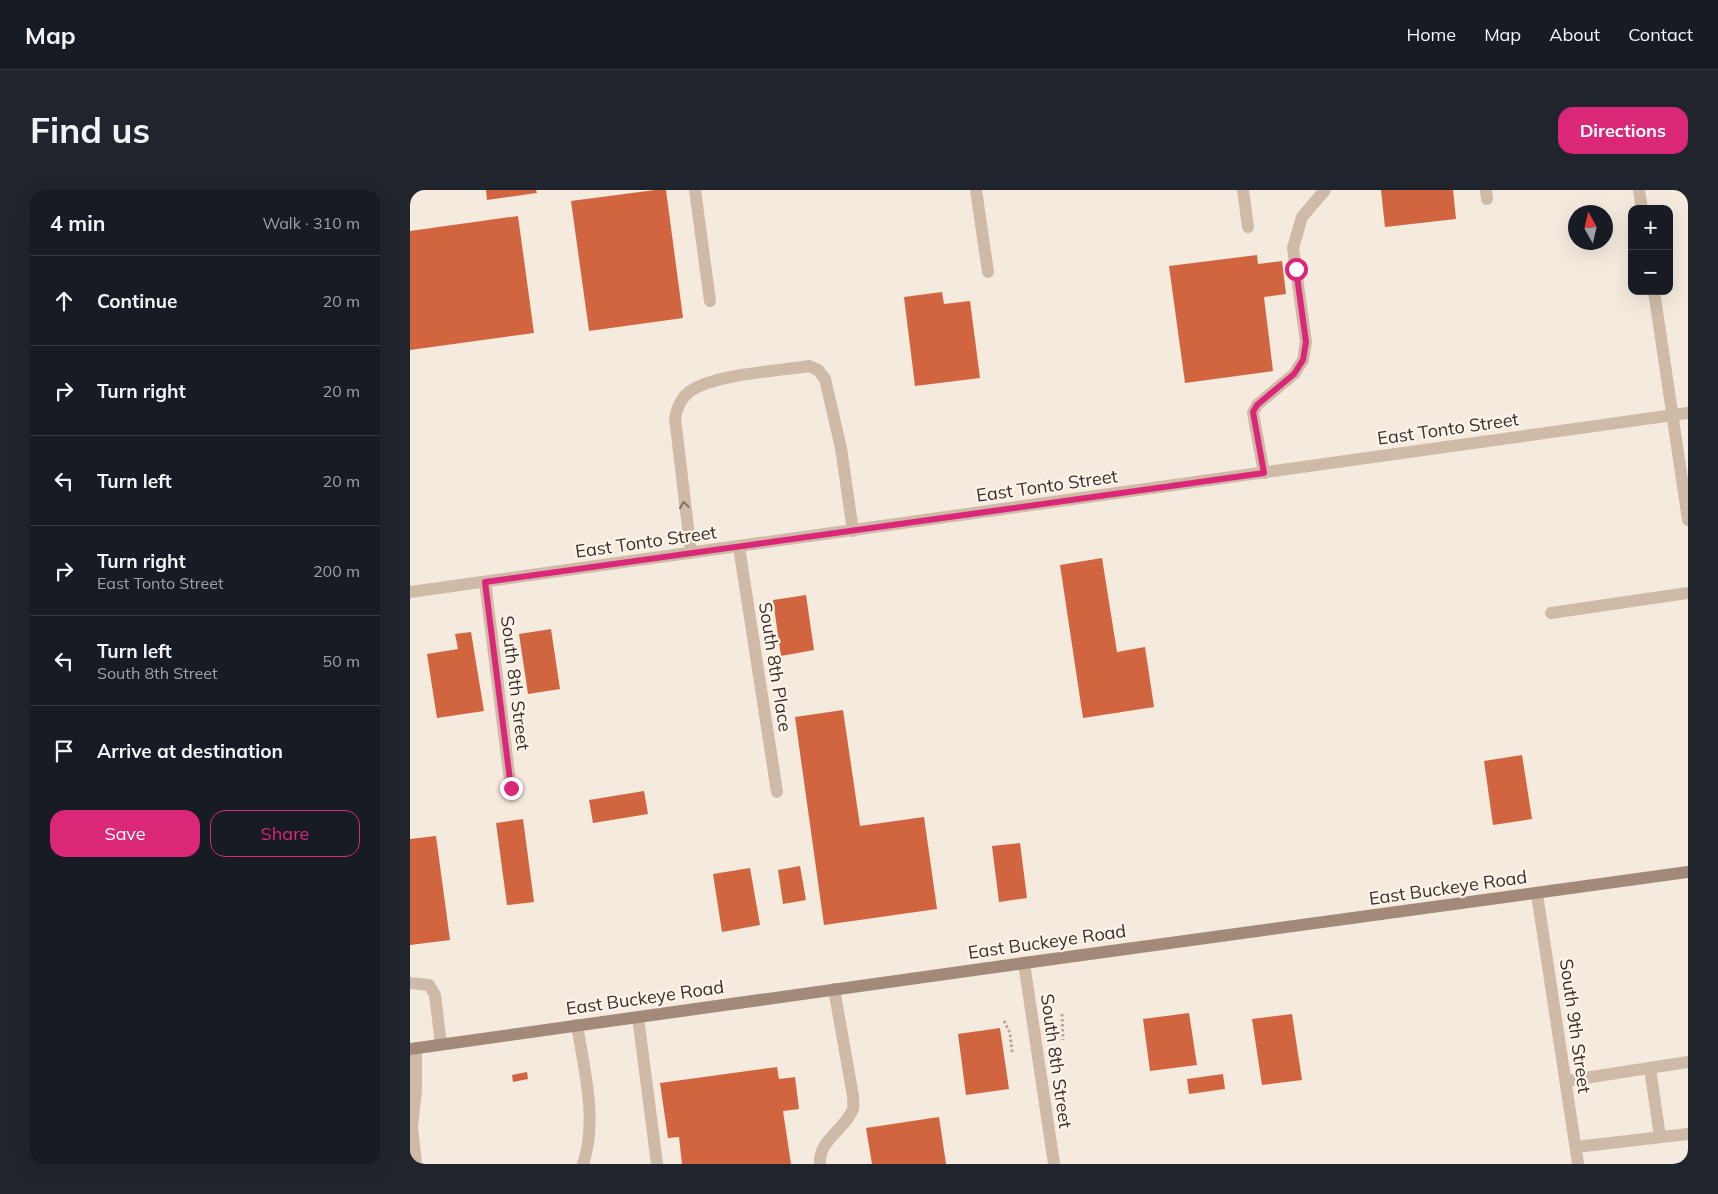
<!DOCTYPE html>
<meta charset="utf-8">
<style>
body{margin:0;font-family:Mulish,sans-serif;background:#20242c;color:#f1f3f6}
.controls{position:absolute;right:15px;top:15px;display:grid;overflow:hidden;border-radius:10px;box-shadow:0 5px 20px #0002}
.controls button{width:45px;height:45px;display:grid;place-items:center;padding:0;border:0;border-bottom:1px solid #363941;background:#171b24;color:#f1f3f6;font:25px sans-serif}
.compass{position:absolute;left:1158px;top:15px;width:45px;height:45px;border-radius:50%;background:#171b24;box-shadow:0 5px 20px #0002;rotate:352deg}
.stop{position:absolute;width:15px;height:15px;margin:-11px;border:4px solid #db2777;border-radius:50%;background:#fff}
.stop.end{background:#db2777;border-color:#fff;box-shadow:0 1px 5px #0008}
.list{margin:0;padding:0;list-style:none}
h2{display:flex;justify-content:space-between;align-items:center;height:65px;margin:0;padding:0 20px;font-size:21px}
h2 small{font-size:16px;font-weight:400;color:#9ea1a6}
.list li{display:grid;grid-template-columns:32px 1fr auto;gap:15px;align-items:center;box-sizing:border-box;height:90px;padding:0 20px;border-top:1px solid #363941}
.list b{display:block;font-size:19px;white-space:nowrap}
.list p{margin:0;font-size:16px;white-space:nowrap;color:#9ea1a6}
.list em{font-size:16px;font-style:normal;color:#9ea1a6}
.actions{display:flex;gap:10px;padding:15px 20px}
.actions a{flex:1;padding:11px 0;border:1px solid #db2777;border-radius:15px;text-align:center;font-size:18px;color:#db2777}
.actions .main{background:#db2777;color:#fff}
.icon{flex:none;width:28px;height:28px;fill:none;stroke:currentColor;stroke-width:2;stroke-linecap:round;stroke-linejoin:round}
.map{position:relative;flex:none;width:1278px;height:974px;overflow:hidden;border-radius:15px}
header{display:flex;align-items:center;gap:30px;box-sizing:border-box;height:70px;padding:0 25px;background:#171b24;border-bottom:1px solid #363941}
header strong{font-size:24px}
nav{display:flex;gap:28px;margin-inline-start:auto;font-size:18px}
.intro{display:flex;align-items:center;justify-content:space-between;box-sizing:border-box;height:120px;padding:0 30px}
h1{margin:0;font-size:35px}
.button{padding:12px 22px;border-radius:15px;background:#db2777;color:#fff;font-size:18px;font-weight:700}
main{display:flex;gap:30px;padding:0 30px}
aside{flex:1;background:#171b24;border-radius:15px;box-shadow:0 5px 20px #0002}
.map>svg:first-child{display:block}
.building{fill:#d06540}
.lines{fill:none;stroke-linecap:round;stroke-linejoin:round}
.path{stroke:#bba492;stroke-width:3;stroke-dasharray:2.5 2.5;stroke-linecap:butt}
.lane{stroke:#cfbaa8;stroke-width:12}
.street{stroke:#cfbaa8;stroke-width:12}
.secondary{stroke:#a38979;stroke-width:12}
.oneway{stroke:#7e6e62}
.route{stroke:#db2777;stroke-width:6}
.labels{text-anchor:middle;stroke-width:4.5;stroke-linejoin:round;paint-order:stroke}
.street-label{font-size:18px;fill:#3b2f29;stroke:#fcf4eb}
</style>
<header>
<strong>Map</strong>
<nav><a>Home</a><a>Map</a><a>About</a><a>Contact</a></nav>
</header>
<div class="intro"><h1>Find us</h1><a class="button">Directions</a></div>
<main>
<aside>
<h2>4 min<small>Walk · 310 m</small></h2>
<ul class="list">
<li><svg class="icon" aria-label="ahead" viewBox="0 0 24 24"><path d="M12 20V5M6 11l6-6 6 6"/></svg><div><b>Continue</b></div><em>20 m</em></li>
<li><svg class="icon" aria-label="right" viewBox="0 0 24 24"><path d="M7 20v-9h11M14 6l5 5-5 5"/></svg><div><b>Turn right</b></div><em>20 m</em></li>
<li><svg class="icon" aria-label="left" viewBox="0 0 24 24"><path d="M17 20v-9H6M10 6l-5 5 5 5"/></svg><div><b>Turn left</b></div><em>20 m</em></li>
<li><svg class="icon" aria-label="right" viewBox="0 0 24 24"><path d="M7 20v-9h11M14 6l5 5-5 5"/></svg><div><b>Turn right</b><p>East Tonto Street</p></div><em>200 m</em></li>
<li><svg class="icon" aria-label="left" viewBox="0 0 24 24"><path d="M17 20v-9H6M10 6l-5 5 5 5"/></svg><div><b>Turn left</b><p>South 8th Street</p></div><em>50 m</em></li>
<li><svg class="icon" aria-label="arrive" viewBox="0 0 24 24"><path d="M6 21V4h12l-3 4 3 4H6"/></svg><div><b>Arrive at destination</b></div></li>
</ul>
<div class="actions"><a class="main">Save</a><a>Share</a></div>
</aside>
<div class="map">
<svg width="1278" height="974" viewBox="0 0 1278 974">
<rect width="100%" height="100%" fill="#f5eade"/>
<path class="building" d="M76,0h50l1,3 -50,7z
M245,0h11l17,128 -94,13 -18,-130z
M971,0h72l3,29 -71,8z
M108,26l16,117 -124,17v-119z
M847,65l1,9 24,-3 4,33 -22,3 9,74 -88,12 -16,-117z
M532,102l2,12 26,-3 10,77 -65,8 -11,-89z
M692,368l15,94 28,-5 9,60 -71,11 -23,-153z
M396,405l8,55 -33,6 -8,-56z
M141,439l9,60 -32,5 -9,-60z
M61,442l13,79 -47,7 -10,-64 31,-5 -3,-15z
M433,520l17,116 64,-9 13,92 -113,16 -29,-208z
M1112,565l10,64 -39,6 -9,-64z
M234,601l4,23 -55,9 -4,-23z
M113,629l11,83 -27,3 -11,-82z
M26,646l14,104 -40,5v-106z
M610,653l7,55 -28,4 -7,-56z
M390,676l6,34 -23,4 -5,-34z
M340,678l10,57 -38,7 -9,-58z
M779,823l8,52 -47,6 -7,-52z
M882,824l10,66 -40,5 -10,-66z
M590,838l9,61 -43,6 -8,-61z
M367,877l2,12 16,-2 4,32 -16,2 8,53h-109l-3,-27 -11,1 -8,-55z
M117,882l1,7 -15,3 -1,-7z
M813,884l2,15 -36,5 -2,-15z
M529,927l7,47h-74l-6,-36z"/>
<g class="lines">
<path class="path" d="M652,824l1,26
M594,831l6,12 2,19"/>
<path class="lane" d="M854,283l-11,-60 4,-8 37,-31 9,-14 3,-18 -13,-94 9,-31 23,-27
M281,363l-16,-135c2,-10 5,-19 14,-26 25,-18 89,-21 120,-26l9,4 7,9 16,69 12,83
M1141,423l137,-20
M0,793l19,2 6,10 6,49
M228,827l19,147
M167,835c7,44 21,96 6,139
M1240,878l10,69
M1156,891l122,-19
M1166,957l112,-13
M6,974l-4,-37 4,-37v-42
M410,974c-2,-24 26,-35 33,-55 1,-4 0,-9 0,-13l-19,-107"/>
<path class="street" d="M285,0l15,111
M566,0l12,82
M833,0l5,37
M1076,0l1,9
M1229,0l3,19
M1244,101l34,229
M329,357l38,245
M75,392l26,207
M0,402l1278,-179
M1127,704l41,270
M614,773l30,201"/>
<path class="secondary" d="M0,859l614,-86 664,-91"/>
</g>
<defs><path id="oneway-chevron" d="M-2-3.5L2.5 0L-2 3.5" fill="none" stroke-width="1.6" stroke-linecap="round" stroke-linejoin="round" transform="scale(1.25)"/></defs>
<use class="oneway" href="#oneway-chevron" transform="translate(274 315) rotate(-98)"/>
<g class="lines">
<path class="route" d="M101,598l-26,-206 779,-109 -11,-61 4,-7 37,-31 9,-14 3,-18 -10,-73"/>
</g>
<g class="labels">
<g class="street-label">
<text transform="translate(1038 239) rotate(-8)" y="6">East Tonto Street</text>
<text transform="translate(637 296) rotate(-8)" y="6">East Tonto Street</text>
<text transform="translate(236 352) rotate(-8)" y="6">East Tonto Street</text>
<text transform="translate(365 477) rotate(81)" y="6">South 8th Place</text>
<text transform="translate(105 493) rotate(83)" y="6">South 8th Street</text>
<text transform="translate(1038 698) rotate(-8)" y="6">East Buckeye Road</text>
<text transform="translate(637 752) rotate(-8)" y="6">East Buckeye Road</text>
<text transform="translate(235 808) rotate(-8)" y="6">East Buckeye Road</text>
<text transform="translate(1165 836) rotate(82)" y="6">South 9th Street</text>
<text transform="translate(646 871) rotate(82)" y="6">South 8th Street</text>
</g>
</g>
</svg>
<div class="controls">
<button>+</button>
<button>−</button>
</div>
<svg class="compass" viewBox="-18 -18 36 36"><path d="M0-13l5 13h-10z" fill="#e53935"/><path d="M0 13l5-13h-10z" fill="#9ea1a6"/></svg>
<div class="stop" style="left:886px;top:79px"></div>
<div class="stop end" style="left:101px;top:598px"></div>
</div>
</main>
